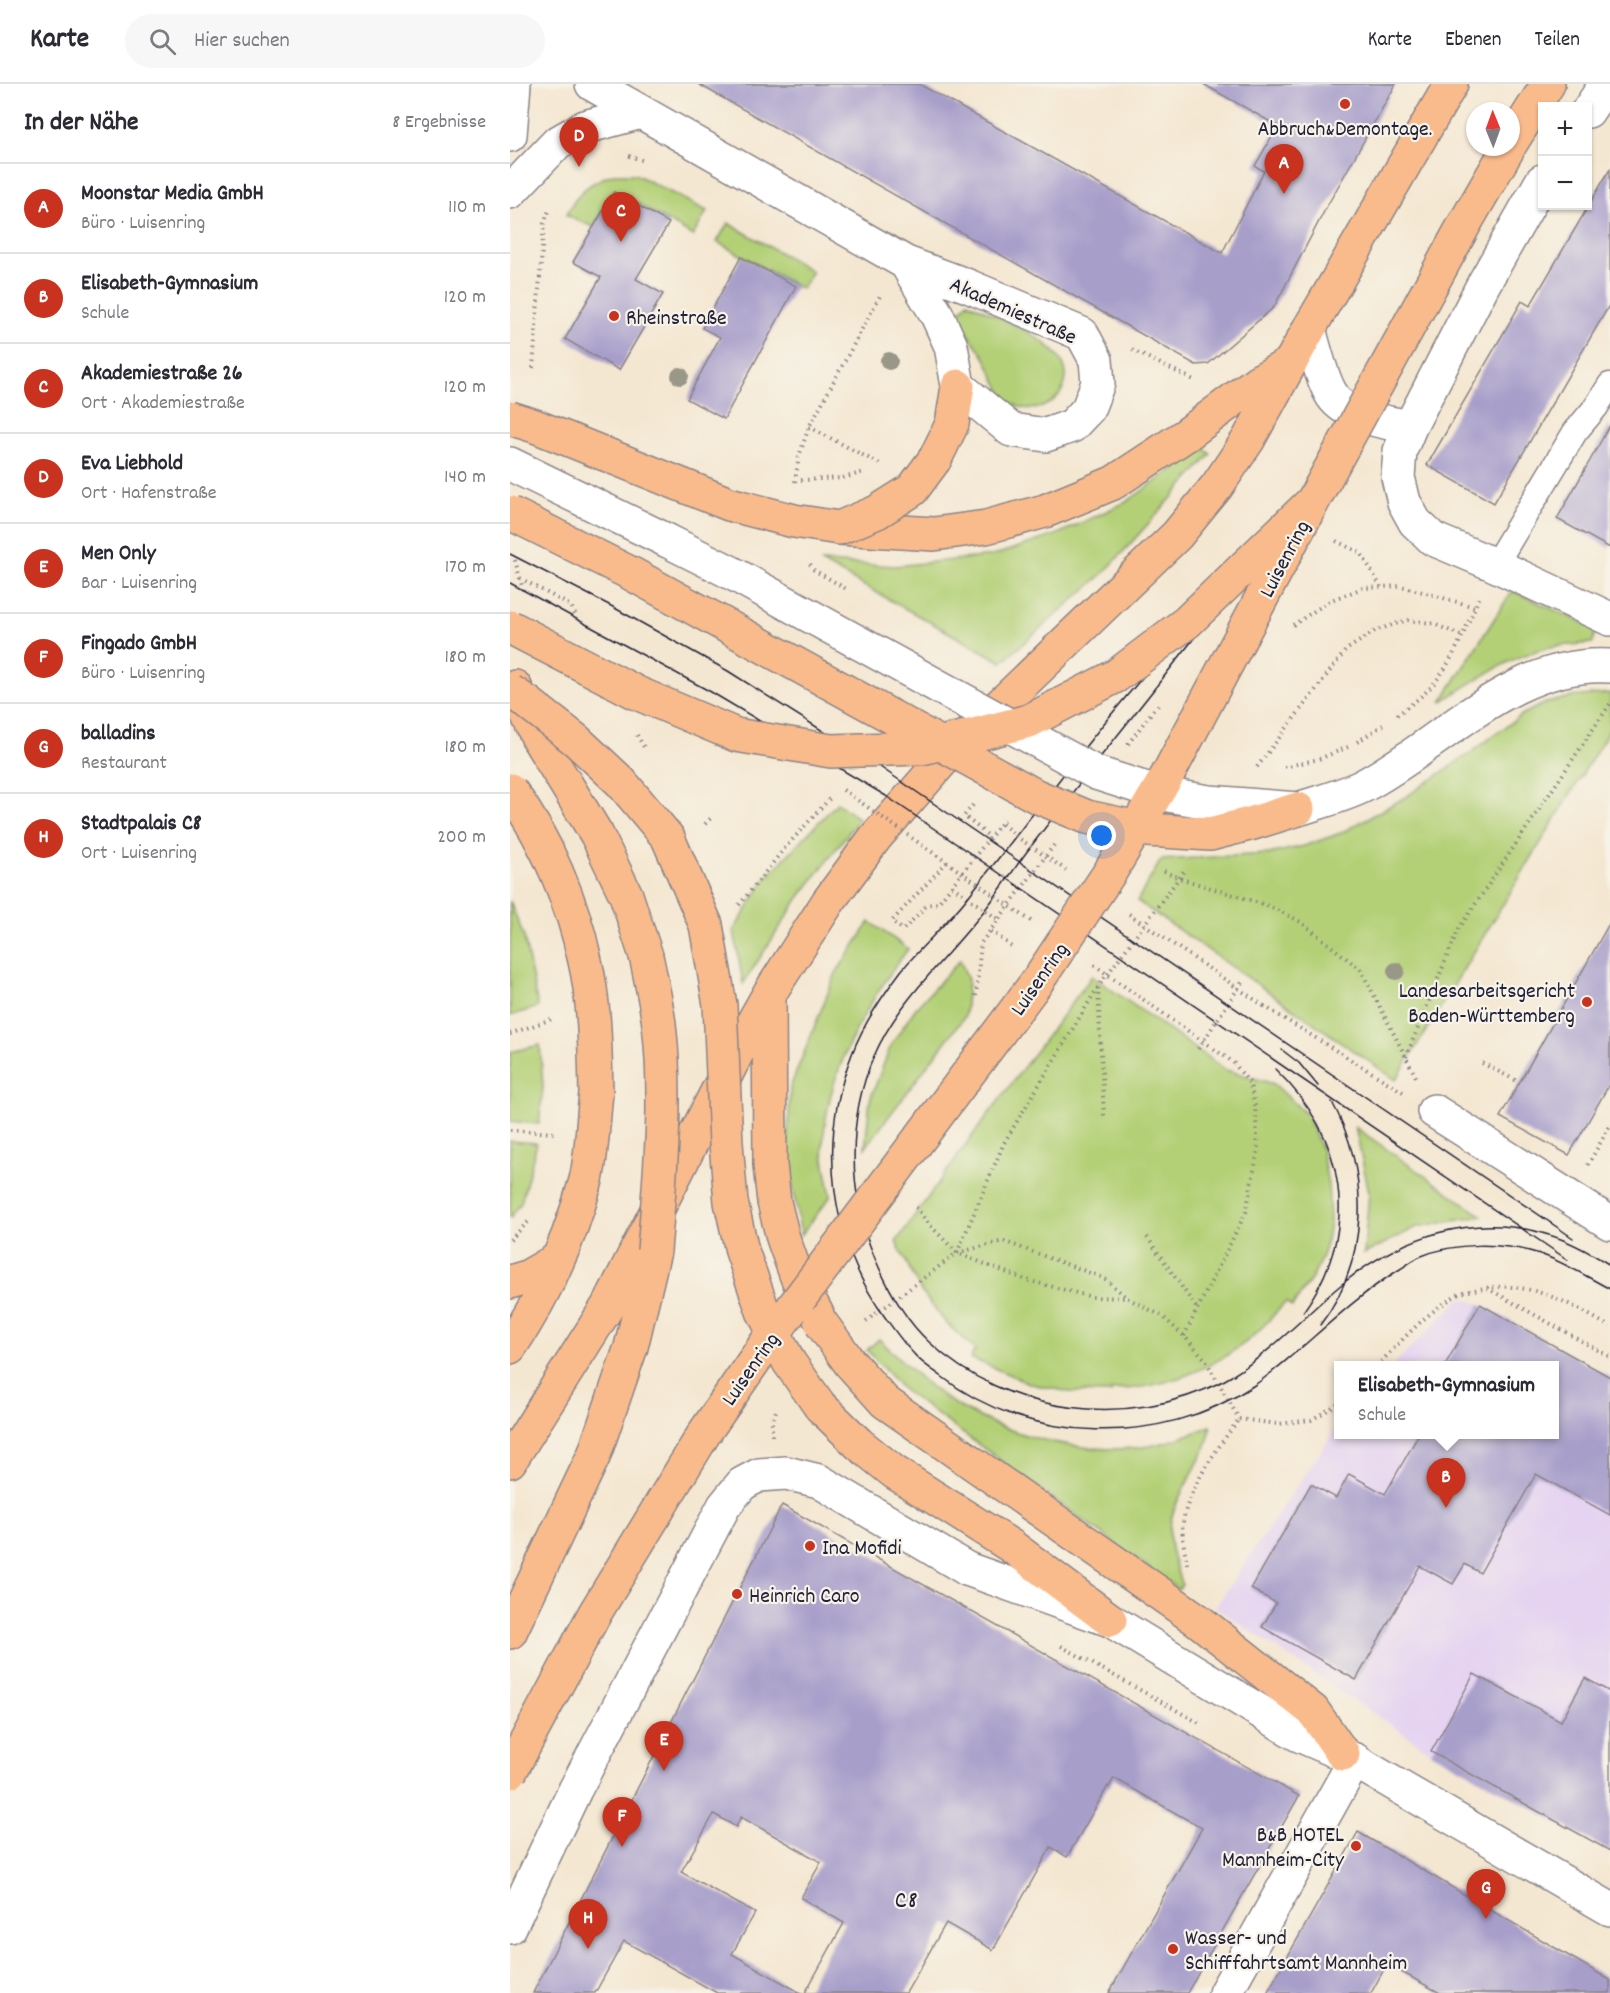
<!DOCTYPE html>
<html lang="de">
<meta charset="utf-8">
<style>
body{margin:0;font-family:Dekko,sans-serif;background:#f7f7f7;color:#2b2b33}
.controls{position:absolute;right:18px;top:18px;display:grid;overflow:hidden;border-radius:0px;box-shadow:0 2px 4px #0004}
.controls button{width:54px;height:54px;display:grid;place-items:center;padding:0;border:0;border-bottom:2px solid #e1e1e2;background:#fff;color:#2b2b33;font:30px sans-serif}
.compass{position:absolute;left:956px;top:18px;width:54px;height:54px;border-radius:50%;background:#fff;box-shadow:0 2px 4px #0004;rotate:359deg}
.you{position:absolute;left:592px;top:752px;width:21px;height:21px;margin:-15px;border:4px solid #fff;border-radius:50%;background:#1a73e8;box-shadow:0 0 0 9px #1a73e833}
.badge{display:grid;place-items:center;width:39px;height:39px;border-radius:50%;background:#c8321e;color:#fff;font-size:20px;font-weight:700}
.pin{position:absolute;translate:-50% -50px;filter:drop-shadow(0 2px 3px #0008)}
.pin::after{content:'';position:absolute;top:32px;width:21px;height:18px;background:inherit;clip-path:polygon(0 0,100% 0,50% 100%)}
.popup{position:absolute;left:824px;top:1277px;width:225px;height:78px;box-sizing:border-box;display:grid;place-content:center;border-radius:0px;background:#fff;filter:drop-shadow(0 2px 4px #0005);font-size:20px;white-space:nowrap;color:#7c7c81}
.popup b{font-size:22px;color:#2b2b33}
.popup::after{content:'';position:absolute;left:50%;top:100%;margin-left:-12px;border:12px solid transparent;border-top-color:#fff}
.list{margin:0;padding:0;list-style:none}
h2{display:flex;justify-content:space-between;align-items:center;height:78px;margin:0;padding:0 24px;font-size:26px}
h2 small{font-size:20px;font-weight:400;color:#7c7c81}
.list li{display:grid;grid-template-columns:39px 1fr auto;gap:18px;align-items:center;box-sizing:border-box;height:90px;padding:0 24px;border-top:2px solid #e1e1e2}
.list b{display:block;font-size:22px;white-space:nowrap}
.list p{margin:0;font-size:20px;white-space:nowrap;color:#7c7c81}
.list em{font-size:20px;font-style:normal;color:#7c7c81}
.icon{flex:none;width:33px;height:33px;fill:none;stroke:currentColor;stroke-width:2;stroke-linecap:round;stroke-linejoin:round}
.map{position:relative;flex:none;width:1100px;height:1909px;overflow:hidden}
header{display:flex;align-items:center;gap:36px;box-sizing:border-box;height:84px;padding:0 30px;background:#fff;border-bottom:2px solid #e1e1e2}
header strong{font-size:28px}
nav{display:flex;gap:33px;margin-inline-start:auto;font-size:21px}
.search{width:420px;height:54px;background:#f7f7f7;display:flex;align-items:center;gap:15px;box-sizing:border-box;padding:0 21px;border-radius:33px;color:#7c7c81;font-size:22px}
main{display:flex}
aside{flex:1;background:#fff}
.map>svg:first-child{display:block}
.built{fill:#e5d3f1}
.green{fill:#b3d076;stroke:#6a7958;stroke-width:1.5}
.building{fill:#a79eca}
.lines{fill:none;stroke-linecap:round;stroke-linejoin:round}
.service-casing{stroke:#8b8486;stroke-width:27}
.minor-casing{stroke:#8b8486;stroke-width:36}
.tertiary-casing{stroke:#8b8486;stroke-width:36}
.primary-casing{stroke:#8b8486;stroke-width:36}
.trunk-casing{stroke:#8b8486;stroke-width:36}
.path{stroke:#8b8486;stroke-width:4;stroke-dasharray:1.5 4.5;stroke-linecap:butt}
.service{stroke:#fff;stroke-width:24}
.minor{stroke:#fff;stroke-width:33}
.tertiary{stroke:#fff;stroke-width:33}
.primary{stroke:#fabb8c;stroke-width:33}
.trunk{stroke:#fabb8c;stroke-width:33}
.tram{stroke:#22223b;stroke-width:1.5}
.minor-bridge-casing{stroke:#8b8486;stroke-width:36;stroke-linecap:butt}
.primary-bridge-casing{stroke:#8b8486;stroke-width:36;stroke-linecap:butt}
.trunk-bridge-casing{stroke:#8b8486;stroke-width:36;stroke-linecap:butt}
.path-bridge{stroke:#8b8486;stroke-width:4;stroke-dasharray:1.5 4.5;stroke-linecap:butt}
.minor-bridge{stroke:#fff;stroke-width:33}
.primary-bridge{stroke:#fabb8c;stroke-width:33}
.trunk-bridge{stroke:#fabb8c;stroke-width:33}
.tree{fill:#999788}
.poi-dot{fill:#c8321e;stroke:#f7f3e8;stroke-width:2}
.labels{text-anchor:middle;stroke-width:4.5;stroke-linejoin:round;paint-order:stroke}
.poi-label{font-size:22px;fill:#22223b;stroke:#f7f3e8;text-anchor:start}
.street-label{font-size:22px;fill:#22223b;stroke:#f7f3e8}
.neighbourhood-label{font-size:24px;letter-spacing:1.5px;fill:#22223b;stroke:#f7f3e8}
</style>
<header>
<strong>Karte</strong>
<div class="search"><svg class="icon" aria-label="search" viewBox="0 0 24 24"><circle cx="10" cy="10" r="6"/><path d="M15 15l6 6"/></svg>Hier suchen</div>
<nav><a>Karte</a><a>Ebenen</a><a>Teilen</a></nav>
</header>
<main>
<aside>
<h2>In der Nähe<small>8 Ergebnisse</small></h2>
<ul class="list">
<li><span class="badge">A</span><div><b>Moonstar Media GmbH</b><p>Büro · Luisenring</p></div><em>110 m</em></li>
<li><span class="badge">B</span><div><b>Elisabeth-Gymnasium</b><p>Schule</p></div><em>120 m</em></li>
<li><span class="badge">C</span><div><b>Akademiestraße 26</b><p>Ort · Akademiestraße</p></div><em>120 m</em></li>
<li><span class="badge">D</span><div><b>Eva Liebhold</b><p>Ort · Hafenstraße</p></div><em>140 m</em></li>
<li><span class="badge">E</span><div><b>Men Only</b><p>Bar · Luisenring</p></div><em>170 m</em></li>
<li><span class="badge">F</span><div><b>Fingado GmbH</b><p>Büro · Luisenring</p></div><em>180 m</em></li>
<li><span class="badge">G</span><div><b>balladins</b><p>Restaurant</p></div><em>180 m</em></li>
<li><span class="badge">H</span><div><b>Stadtpalais C8</b><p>Ort · Luisenring</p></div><em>200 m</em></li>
</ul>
</aside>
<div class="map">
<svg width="1100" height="1909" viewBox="0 0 1100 1909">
<rect width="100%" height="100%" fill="#f7f3e8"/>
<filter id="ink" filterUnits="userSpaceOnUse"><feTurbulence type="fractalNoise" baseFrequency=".0167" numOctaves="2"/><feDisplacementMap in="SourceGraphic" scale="12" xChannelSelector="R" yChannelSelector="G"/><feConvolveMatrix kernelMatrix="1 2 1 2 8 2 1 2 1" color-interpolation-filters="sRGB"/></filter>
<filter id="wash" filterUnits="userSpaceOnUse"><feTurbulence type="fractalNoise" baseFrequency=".008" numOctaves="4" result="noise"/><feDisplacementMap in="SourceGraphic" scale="24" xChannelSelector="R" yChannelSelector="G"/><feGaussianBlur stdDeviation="1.35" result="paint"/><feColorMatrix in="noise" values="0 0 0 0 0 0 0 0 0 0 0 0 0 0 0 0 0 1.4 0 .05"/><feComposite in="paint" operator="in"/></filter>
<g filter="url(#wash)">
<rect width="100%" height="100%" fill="#f4e7d1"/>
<path class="built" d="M951,1214l19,6 130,73v451l-10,18 -169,-94 -216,-145 123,-181v8h216v-68l-161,-1z"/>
<path class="green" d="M103,90h22l72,37 -14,25 -79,-46 -21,37 -27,-12c13,-24 22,-32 47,-41z
M218,139l84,48 -10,18 -85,-47z
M458,218c27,14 77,33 93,58 20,32 -26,66 -54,39 -8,-8 -17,-33 -24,-44 -8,-13 -19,-25 -28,-37z
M693,364l8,6 -107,119 -102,89 -181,-100 74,4 97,-10 66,-22 68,-32z
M1002,507l83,37 -2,15c-15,2 -33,1 -47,5 -38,10 -72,33 -105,54z
M1100,609v36l-214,351 -259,-179 24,-41 108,-6 35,-8 37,-13 63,-35 65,-44 54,-40 23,-11 25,-6z
M327,719l22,16 -61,80 -55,85 -9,-54 32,-52z
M0,817l14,36 14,70 -28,9z
M360,838l38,27c-43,57 -82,124 -85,197 0,16 5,34 8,50l-30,39 -14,-82 3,-65 46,-115z
M450,876l8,20 -3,36 -100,132 5,-48 21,-55 24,-36z
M582,892l134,94 48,14 31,29 16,35 7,36 2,37 -3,20 -6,18 -9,19 -20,29 -6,-5c-14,14 -28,32 -44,43 -38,28 -84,44 -131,45v3l-41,-1 -39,-8 -60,-26 4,-9 -29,-26 -25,-32 -25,-49 71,-99z
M30,961l3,42 -4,37 -29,-3v-69z
M845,1043l127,89 -65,11 -53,27 5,-62z
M0,1057l27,2 -16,60 -11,15z
M369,1255c24,23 48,48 77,66 57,33 143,55 207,38 16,-4 32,-11 48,-17 -2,17 -9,29 -17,44 -28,50 -32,60 -12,115l-4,4 -275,-199 -36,-40z"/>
<g id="blocks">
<path class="building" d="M188,0h221l303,169 42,-82 -9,-5 23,-40 -75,-42h193l-69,122 -53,101 -66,57 -12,1z
M1100,85v135l-116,199 -67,-38 95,-164 8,5z
M104,108l55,31 -33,56 27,15 -44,76 -54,-31 36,-62 -28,-15z
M231,173l55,29 -72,133 -37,-20 33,-62 -18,-9z
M1100,341v123l-53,-29z
M1100,838v161l-41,72 -69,-38z
M970,1220l130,73v138l-74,-41 -56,99 -15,-9 -12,20 -33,-18 -64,114 -94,-53 14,-24 -25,-14 60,-105 25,14 13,-24 36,20 34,-60h135v-69h-109z
M272,1421l517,291 -112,197h-78l93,-165 -88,-50 -5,9 -1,-1 -41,71 -16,-10 -58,103 -47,-27 -40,70h-101l39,-70 -43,-25 20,-36 -80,-45 -5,10 -22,-13 -33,58 74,41 -23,41 69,39h-84l-93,-52 -29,52h-62z
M964,1590l87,47 24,-43 25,14v159l-179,-99z
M848,1748l252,148v13h-170l-53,-29 -16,29h-104z"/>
</g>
</g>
<g filter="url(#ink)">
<use href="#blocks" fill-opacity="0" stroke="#8b8486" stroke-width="1.5"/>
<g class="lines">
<defs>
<path id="service" d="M985,481l80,-133 21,-25 14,-22"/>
<path id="minor" d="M82,0l314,179 62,23 114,48 14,26 2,23 -10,26 -16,17 -26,9 -35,-5 -53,-44 -7,-40 -14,-31 -31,-52
M1078,27l18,-27
M0,51l4,-51
M1032,97l-59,104 -73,142 -10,24 -2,26 6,25 11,20 18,17 62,26 115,54
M0,108l47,-49 28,-16 56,-15
M799,245c6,21 11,44 21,63 13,25 55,30 80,35
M0,380l156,76
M788,725c21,-7 45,-13 65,-23 80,-42 149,-126 247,-120
M924,1027l176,112
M0,1843l65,-137 149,-284 18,-22 17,-9 27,-2 33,8 148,88
M715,1909l130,-233"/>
<path id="tertiary" d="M457,1485l143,51 187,114 46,20 267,155"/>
<path id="primary" d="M1001,59l37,-59
M5,603l24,53 58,95 29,60 20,61
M259,912l1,169 4,37 9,36 14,39 20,37
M340,1279l35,39 314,219 114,90 30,43
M0,1377l101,-160 136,-268 22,-39 59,-92 47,-64 68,-78 234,-225 40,-49 31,-46 61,-111 142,-245
M0,1548l84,-177 37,-108 23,-96"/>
<path id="trunk" d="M425,375l17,-35 6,-38
M329,444l95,6 52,-7 59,-16 68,-28 73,-48 71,-53 32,-18
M0,1198l17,-5 31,-18
M0,1263c34,-50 60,-108 76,-167 6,-25 7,-60 10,-87
M310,1322l39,38 35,28 117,74 99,74"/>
</defs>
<use href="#service" class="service-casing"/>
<use href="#minor" class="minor-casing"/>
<use href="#tertiary" class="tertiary-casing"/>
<use href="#primary" class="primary-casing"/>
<use href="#trunk" class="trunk-casing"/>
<path class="path" d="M119,72l16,5
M622,266l64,31
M23,284l11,-145 6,-15
M299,343l71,37
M285,398l4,-26 10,-29 72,-133
M826,457l25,12 20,34
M5,476l9,33
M300,480l4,6 34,20
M10,494l51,28 5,10
M783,541l38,-25 32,-12 38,-2 74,21
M887,631c13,-10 28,-20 39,-34 18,-22 31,-56 43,-83
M127,651l8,14
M847,658l26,-17
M618,660l27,-36 6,-5
M809,675l29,-12
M747,683l89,-117 29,-19 32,-11 24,3 30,12
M463,721l-9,11 26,21
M195,740l8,-8
M437,778l-55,59 11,9 24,-25 11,-2 66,-83
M654,787l15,7 90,28 32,16 60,48 55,107
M442,802l47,34
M229,821l45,-56 48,-53
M481,847l23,17
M588,904l6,129
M466,912l5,-53 73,-98
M754,922l139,86
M0,950l45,-16
M688,965l45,-68
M896,973l52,-127 152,-226
M972,979l37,19
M0,1046l44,3
M1078,1081l22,-40
M406,1123l12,16 29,30 69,27 66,17 35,1
M637,1153l51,73
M0,1156l21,-21
M447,1169l47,-110 94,-156 86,-116
M977,1204l123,69
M356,1237l91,-68 46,-12 101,37 23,20 35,18 22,20 21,23 34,60
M674,1252l62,-124 12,-62 -3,-44 -5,-22 -17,-22 -22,-15
M867,1282c25,-26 49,-53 80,-71 7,-4 15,-4 23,-6 48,-10 90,14 130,38
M729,1335l40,5 32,-4 27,-16
M262,1352v-14l4,-11
M677,1480c-2,-13 -6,-29 -4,-42 5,-34 36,-76 56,-103
M551,1562l140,78"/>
<use href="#service" class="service"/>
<use href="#minor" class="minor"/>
<use href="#tertiary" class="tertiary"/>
<use href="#primary" class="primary"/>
<use href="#trunk" class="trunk"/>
<path class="tram" d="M730,464c-17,23 -33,48 -50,71 -28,37 -60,72 -89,108 -44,55 -86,111 -130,166 -21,28 -48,51 -70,78 -19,25 -38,54 -49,83 -35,89 -22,189 35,266 8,11 17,24 27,34 7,9 18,15 27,22 88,69 220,71 312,10 17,-11 32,-25 48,-38 31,-27 61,-55 96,-77 7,-4 14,-10 22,-14 35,-15 84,-15 121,-3 24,8 47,23 70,35
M0,470l101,52 117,65 152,96 693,471
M747,471c-72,99 -151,192 -225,290 -16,20 -29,42 -45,62 -38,50 -87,90 -113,149 -27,62 -26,138 0,200 13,31 30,63 55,86 78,73 200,88 294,39 45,-24 80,-65 119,-97 59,-48 132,-73 207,-49 21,6 42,18 61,30
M0,499l201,109 175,104 682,464
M772,966l17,13 19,23
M765,985c71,68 87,161 28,243
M810,1241c50,-65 50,-153 12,-223"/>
<defs>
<path id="minor-bridge" d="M156,456l64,32 366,201 66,21 47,8 89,7"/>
<path id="primary-bridge" d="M136,872c5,23 10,46 13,68 9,76 1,152 -5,227
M311,1239l29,40
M0,1688l85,-159 110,-181 62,-90 269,-359 74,-111 57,-96 146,-275 151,-276 45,-78"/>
<path id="trunk-bridge" d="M0,334l25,8 194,78 65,17 45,7 38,-16 35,-22 23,-31
M0,429l122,61 404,222 51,21 60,13 63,4 43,-11 45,-14
M0,543l127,66 99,42 95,16 91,-3 107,-27 87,-45 71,-54 126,-121
M0,607l17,11 49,38 45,42 47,56 38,87 14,80 6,138 5,59 11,49 21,60 26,51 31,44
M0,706c35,47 63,113 75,171 10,43 10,88 11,132"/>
</defs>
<use href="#minor-bridge" class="minor-bridge-casing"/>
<use href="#primary-bridge" class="primary-bridge-casing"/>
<use href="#trunk-bridge" class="trunk-bridge-casing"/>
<path class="path-bridge" d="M291,396l42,-2 21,-6
M774,683l35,-8
M333,706l188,131
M492,740l18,15 46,31
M619,830l135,92
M584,881l117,82"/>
<use href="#minor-bridge" class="minor-bridge"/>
<use href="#primary-bridge" class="primary-bridge"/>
<use href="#trunk-bridge" class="trunk-bridge"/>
</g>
<g class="tree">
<circle cx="379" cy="277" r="9"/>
<circle cx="170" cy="292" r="9"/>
<circle cx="886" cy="887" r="9"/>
</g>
</g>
<g class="poi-dot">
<circle cx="835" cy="20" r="6"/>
<circle cx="104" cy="232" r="6"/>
<circle cx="1077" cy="918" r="6"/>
<circle cx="300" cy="1462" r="6"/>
<circle cx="227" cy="1510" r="6"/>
<circle cx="846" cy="1762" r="6"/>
<circle cx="663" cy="1865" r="6"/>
</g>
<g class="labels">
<g class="poi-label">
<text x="835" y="51" text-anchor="middle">Abbruch&amp;Demontage.</text>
<text x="116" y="240">Rheinstraße</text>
<text x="1065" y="913" text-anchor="end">Landesarbeitsgericht<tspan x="1065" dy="25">Baden-Württemberg</tspan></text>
<text x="312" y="1470">Ina Mofidi</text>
<text x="239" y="1518">Heinrich Caro</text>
<text x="834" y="1757" text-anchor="end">B&amp;B HOTEL<tspan x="834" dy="25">Mannheim-City</tspan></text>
<text x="675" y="1860">Wasser- und<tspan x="675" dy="25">Schifffahrtsamt Mannheim</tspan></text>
</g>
<g class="street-label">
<text transform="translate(504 225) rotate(24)" y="8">Akademiestraße</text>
<text transform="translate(773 474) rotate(-62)" y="8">Luisenring</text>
<text transform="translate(528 894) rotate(-55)" y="8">Luisenring</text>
<text transform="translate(239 1284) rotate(-55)" y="8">Luisenring</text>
</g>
<g class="neighbourhood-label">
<text x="397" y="1823">C8</text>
</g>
</g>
</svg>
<div class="controls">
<button>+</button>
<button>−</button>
</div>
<svg class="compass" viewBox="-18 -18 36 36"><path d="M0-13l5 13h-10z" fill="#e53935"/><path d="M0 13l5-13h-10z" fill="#7c7c81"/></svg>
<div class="you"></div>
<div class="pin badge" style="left:774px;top:110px">A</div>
<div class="pin badge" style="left:936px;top:1424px">B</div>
<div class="popup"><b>Elisabeth-Gymnasium</b>Schule</div>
<div class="pin badge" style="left:111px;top:158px">C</div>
<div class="pin badge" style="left:69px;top:83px">D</div>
<div class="pin badge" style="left:154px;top:1687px">E</div>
<div class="pin badge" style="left:112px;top:1763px">F</div>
<div class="pin badge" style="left:976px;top:1835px">G</div>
<div class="pin badge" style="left:78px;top:1865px">H</div>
</div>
</main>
